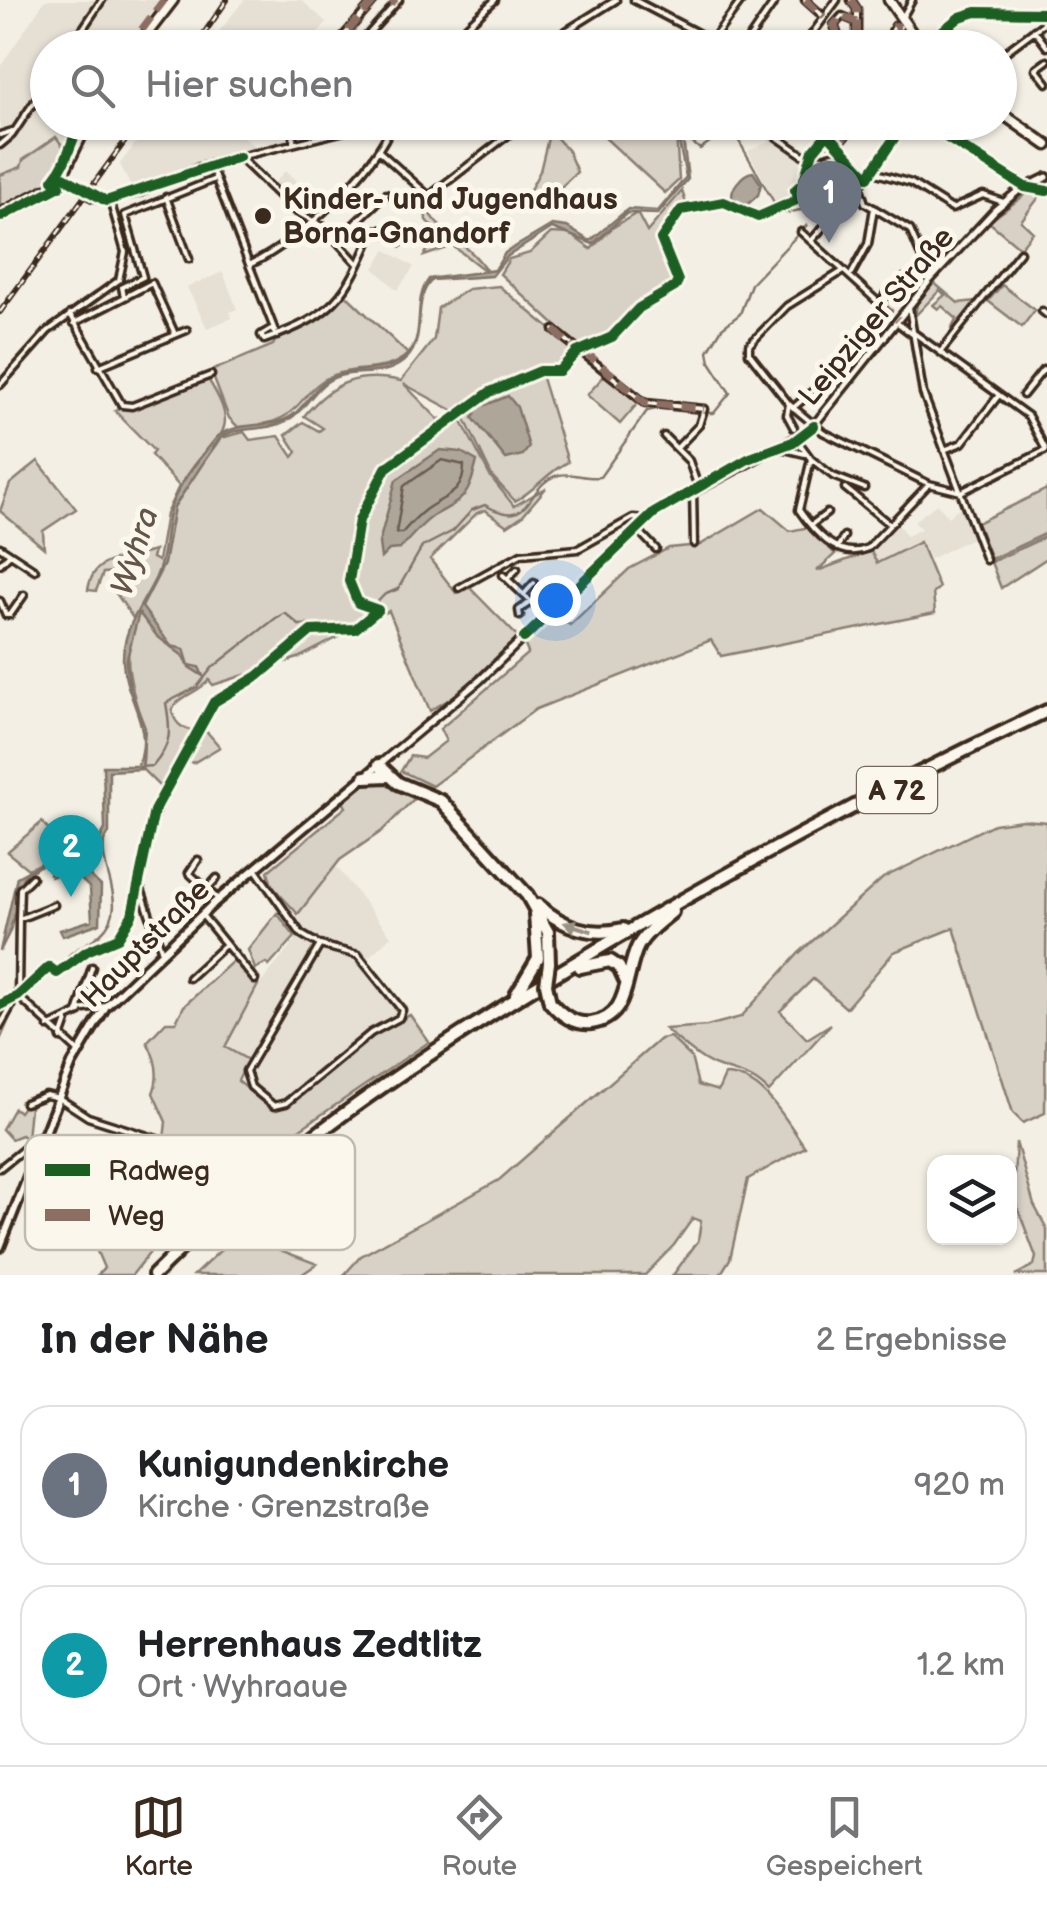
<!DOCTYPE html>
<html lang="de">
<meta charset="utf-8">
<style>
body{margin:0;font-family:"Balsamiq Sans",sans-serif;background:#f6f6f6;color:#202124}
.controls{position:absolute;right:30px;bottom:30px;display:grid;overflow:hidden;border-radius:20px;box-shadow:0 2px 8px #0004}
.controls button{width:90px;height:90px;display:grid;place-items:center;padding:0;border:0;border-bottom:2px solid #e0e0e0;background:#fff;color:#202124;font:50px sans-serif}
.you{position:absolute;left:555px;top:600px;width:35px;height:35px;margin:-25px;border:8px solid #fff;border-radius:50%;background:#1a73e8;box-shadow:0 0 0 15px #1a73e833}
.badge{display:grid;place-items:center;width:65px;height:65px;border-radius:50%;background:#3b2a1e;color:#fff;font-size:32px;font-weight:700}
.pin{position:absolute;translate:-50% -82px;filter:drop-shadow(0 2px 5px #0008)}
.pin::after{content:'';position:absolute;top:52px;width:35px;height:30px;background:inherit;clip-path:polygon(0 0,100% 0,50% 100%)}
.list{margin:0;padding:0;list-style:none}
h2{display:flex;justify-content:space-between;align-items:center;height:130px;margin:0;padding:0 40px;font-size:42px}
h2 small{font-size:32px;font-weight:400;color:#757577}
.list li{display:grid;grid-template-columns:65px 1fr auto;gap:30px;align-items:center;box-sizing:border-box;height:160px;margin:0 20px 20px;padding:0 20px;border:2px solid #e0e0e0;border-radius:30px}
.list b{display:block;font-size:38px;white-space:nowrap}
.list p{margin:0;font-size:32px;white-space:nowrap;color:#757577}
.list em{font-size:32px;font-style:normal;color:#757577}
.icon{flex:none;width:55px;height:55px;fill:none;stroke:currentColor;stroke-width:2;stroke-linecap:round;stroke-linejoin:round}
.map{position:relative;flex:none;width:1047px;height:1275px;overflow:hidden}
.search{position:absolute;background:#fff;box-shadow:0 2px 8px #0004;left:30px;right:30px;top:30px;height:110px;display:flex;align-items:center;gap:25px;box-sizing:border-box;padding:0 35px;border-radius:55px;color:#757577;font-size:38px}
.sheet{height:490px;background:#fff}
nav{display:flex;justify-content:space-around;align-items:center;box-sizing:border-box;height:140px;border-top:2px solid #e0e0e0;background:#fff;font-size:28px;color:#757577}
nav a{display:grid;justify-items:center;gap:5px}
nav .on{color:#3b2a1e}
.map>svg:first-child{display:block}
.built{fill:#e5dfd4}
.green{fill:#d8d1c6;stroke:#8a7e72;stroke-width:2.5}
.water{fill:#afa69a;stroke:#817468;stroke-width:2.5}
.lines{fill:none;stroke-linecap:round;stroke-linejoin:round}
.shore{stroke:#695c50;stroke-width:2.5}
.stream{stroke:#817468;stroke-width:2.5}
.minor-casing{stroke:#3b2a1e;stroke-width:11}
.tertiary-casing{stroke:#3b2a1e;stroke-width:12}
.secondary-casing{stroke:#3b2a1e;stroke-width:14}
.primary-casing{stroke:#3b2a1e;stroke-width:15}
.motorway-casing{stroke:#3b2a1e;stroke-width:18}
.minor{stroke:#fbf7ec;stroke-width:4}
.tertiary{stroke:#fbf7ec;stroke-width:5}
.secondary{stroke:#fbf7ec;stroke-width:6}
.primary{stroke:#fbf7ec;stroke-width:8}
.motorway{stroke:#fbf7ec;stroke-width:10}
.rail-casing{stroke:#3b2a1e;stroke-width:6}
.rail{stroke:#fbf7ec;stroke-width:2.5;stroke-dasharray:8;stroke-linecap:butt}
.tertiary-bridge-casing{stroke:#3b2a1e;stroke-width:12;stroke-linecap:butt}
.motorway-bridge-casing{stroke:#3b2a1e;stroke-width:18;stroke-linecap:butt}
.tertiary-bridge{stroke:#fbf7ec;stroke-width:5}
.motorway-bridge{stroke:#fbf7ec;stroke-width:10}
.quiet{stroke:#8d6e63;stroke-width:8;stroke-dasharray:15 8;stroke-linecap:butt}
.cycleway-casing{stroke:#fbf7ec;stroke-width:16}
.cycleway{stroke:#1b5e20;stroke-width:10}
.oneway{fill:#9b9085}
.poi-dot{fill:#3b2a1e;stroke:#fbf7ec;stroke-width:4}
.labels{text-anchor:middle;stroke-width:10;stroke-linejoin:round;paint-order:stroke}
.shield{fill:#fbf7ec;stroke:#75685c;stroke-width:2.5}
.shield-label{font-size:28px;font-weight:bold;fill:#3b2a1e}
.poi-label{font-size:30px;font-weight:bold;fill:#3b2a1e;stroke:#fbf7ec;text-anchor:start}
.street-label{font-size:30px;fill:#3b2a1e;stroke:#fbf7ec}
.water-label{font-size:32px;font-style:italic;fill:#645549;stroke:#fbf7ec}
.key{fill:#fbf7ec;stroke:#c1baae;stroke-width:2.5}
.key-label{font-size:28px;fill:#3b2a1e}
</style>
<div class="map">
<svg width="1047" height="1275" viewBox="0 0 1047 1275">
<rect width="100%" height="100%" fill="#f3efe4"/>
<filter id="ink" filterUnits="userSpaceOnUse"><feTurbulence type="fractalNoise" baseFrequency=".01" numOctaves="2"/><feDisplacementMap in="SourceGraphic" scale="20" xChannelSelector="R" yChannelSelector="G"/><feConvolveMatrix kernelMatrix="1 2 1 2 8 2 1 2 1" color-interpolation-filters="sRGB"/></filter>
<g filter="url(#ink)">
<path class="built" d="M45,0h117l-36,47 -78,1v74l29,1 -11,18 -26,27 -40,22v-123z
M244,0h57l26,23 -21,24h-99z
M151,123h93l-7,9 21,17 -68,16 -44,21 -15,1 -11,-23z
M777,138l28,21 -11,35 -18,9 -28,-52z
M285,171l38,33 -11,13 -39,-32z
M386,250l28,17 -17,23 -23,-22z
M223,272l14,37 -7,3 2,6 -25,10 -20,-41z
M937,504l11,13 14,-12 10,33 -42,21 -9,-18 -43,20 -7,-13 25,-26 11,14 14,-7 -7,-8z
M336,866l55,70 -24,23 43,56 -39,22 -86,70 -13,2 -30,-29 5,-20 -22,-13 29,-55 45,-56 -5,-18z"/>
<path class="green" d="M589,123h81l6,10 3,47 -14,13z
M550,130l18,21 9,21 -40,38 -13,-9 16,-30z
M56,137l12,16c-8,32 -41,44 -68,57v-35l21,-8 2,-7z
M1031,190l11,3 -21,28 12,11 -13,16 -31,-26z
M682,191l5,15 -15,11 -14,32 19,33 -37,20 -29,33 -30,14 -81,-75 9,-15 21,-6 21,-20 19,1 21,15 21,-21 25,-15 10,19z
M425,205c13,30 43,35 63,68l-35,-27 -29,10 13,-23 -11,-13z
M933,282l25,21 18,-2 -21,29 -3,-3 5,-8 -15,-13 -4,3 -5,-4 12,-10 -5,-5 -25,26 2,-12z
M1002,285l33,25 -13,17 -34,-26z
M499,286l72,60 3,11 -16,14 -17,1 -87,39 -50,-27 34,35 21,-3 31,60 24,30 32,-18 -24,28 -15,10 -22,-16 -8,3 -47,46 26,34 13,-6 49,50 -59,56 -29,18 -41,-100 -91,47 -85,27 -4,-5c-10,13 -32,16 -37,31 5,21 19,18 36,22l12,14 -27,16 -7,-3 -18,35 -26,-26c10,-62 -29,-85 -7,-148l-24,-35 16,-15 -24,2 -7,18 -8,-1c5,-36 38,-30 66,-39l-2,7 6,3 8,-47 13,-28 -28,-31 3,-4 -39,-40 7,-4 16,1 70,-29c27,44 21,51 -13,86l5,1 21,-28 23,-6 6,8 29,-4 14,21 4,-5 -11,-17 17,-13 16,9 4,-3 -19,-12c29,-35 55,-44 97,-35l33,-42 4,-31 30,-19z
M346,295l62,59c-21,19 -42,12 -68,19 -46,13 -30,53 -102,54l-9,-9 -18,-47 62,-26 4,-7 45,-20z
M605,375l33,28 -18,21 -33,-29z
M542,378l26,84c-21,10 -32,28 -53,39l-23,-25 -29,-61 41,-27z
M38,461l38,48 -33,22 1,17 -44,-37 10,-27z
M1047,489v44l-56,26 -14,-36z
M763,508l27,23 19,-4 26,27 -18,17 54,-20 6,12 43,-21 19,46 -6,5 2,20 -214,43 -10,-16 -175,69 -104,77 -31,-15 9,-15 14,2 22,-17 -6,-12 88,-76 -4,-10 27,-28 19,10 59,-56 40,-21 31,-3z
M1047,536v22l-46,30 -10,-26z
M376,776l41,16 -1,5 -34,34 -42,29 -42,54 -26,-28 -4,-15 78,-64 -4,-7z
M1022,820l25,2 -2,291 -22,10 -10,-10 -59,-185 -60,24 -48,56 -33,-29 -33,32 27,28 24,-15 -62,68c-18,-18 -28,-17 -50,-25 -20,-7 -38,-25 -54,-38l42,-3 34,-9 58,-64 84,-75 111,-54z
M42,822l21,26 -2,5 -33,16 -21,-17z
M277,913l18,24 -26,29 -3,-3 -11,6 -7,-19z
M235,959l23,26 -33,62 23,13 -10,21 34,28 13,-2 86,-70 39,-22 19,27 -145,98 -120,101 -16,-51 -39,11 -35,34c-21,-12 -28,-31 -36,-53l-11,5 7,-15 22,9 18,-9 -24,20 12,15 12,5 -1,-7 12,-3 4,-9 -11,-2 12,-25h39l35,-27 2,-17 -13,-29c7,-17 3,-35 -6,-51l19,-20h10l8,-16z
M670,1037l21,20 7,28 20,6 7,-16c38,0 60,44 80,72l-57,32 -18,80 -10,16h-47l25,-34 3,-20 -8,-3 -19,27 -29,30h-301l17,-19 138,-76 161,-141z
M25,1104l5,3 -3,32 -6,-4 -10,4 -9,-10 12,-21 5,4z
M1016,1142l18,63 13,24v46h-32l19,-10 2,-8 -23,-61z
M143,1200l12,46 -23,29h-34l6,-7 -14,-33 25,-29z
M238,1234l79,30 -16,11h-107z"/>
<path class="water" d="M675,123l7,7 6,49 -30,35 -31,-1 -34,31 -41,-16 -44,28 -16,20 -60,4c-23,22 -1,64 -32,84 -20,13 -41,6 -61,12 -25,7 -32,35 -53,45 -21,12 -48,3 -67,18l-45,68 -10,57 -22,43 29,39 13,3 5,16 10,2 4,9 -14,-9 -6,-11 -26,-20 -18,-23 -13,49 4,27 15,39 -3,41 -33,2v62l-8,14 -62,19 -16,11 -13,54 -10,20 17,-74 40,-22 41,-13 7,-13 -2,-63h34c19,-37 -12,-67 -14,-104 -1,-34 20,-57 33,-85 10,-22 8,-46 14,-68 8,-26 30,-51 47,-72 19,-15 44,-9 67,-17 22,-9 28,-36 52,-45 24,-9 54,1 73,-22 17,-21 3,-52 20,-74l66,-9 10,-17 47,-28 15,2 23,14 38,-32 30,2 28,-34z
M753,172l8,12 -3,11 -10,9 -14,-2c-7,-12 9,-29 19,-30z
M508,396l9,11 12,40 -6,8 -17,4 -33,-41 5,-10z
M440,450l21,2 16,9c-9,36 -11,37 -42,54 -13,8 -25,23 -35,34l-11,1 -8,8 -2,-15 17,-63z
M76,862l25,24 -1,37 -37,13 -3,-6 32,-10 -2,-32 -19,-18 -20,7 -2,-5z"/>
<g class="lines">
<path class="shore" d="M442,460l22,5c0,30 -19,30 -39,45 -8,6 -16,15 -23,23h-6l8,-47z"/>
<path class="stream" d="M681,134l19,15 25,-18 11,5 39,68 11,9 19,-4
M673,407l27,5
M705,413h9l16,-20 -20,-31 -2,-11 14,-23 18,-14 11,-30 56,-59
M139,767l14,-1c19,-22 18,-35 13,-63l31,-16 15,-19 64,-50 9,-5 14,12 59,-2 26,-28 14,-6 24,-42 31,-16 19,-21 13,-5c49,28 40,-22 74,-30 12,-3 27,4 41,2l47,-66 18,-4
M68,956c10,-10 23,-13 32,-22 31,-28 0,-60 4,-91
M0,1040l17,-39 33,-31"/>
<defs>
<path id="minor" d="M634,0l92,48
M805,0l19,17
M851,0l6,9v39
M902,18l10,-18
M1034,30l13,17
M456,36l39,-36
M749,38l14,10
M713,39l29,-39
M927,42l33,-25 16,-5 71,1
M855,46l-17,-10 -4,-11 8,-9 15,6
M70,48l32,-48
M333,48l42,-48
M356,48l43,-48
M433,48l17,-17 19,17
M539,48l77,-48
M705,48l3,-11
M743,48l33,-48
M802,48l35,-48
M884,48l11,-22 5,1
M1000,56l47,-35
M1047,61l-11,8 11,14
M730,122l44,13 29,20 35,-9
M922,122l103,65
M0,135l13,-4
M293,143l1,-21
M0,145l12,-10 36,-54
M838,146l29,29
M838,146l17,-24
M960,146l15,-24
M379,151l50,45 96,-74
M812,154l25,-32
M239,157l56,54 29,16 33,36
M210,164l65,167
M873,172l38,11 41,26 31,-14 20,7
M1029,185l18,6
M860,188l5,15 45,27 18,42
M142,192l57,-25 182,-45
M166,197l23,62
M754,216l73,-26 26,5
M350,228l36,-34
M328,230h53l20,12
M801,232l77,70
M811,241l69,-78 19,-41
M251,264c47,-22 124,-93 142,-142
M843,271l-56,35 -38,39v8l40,51 34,28 106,52 32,8
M852,273l16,-29 6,-36
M124,297l-2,-10 21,-10 -18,-62 90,-36
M909,307l14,86 63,167
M1042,311l5,4
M70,314l52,91 10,1 79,-31
M896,322l16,12
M74,323l78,-40 23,51
M554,330l91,73 59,6 -5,16 -21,22
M914,333l114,83 18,34
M277,336l-6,-7 -10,6 3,5c71,-26 81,-41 110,-110
M942,350l78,-98
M98,367l89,-37
M0,385l48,-54 71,-51 6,-28 -15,-52
M1023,395l20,-25 4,3
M789,404l-2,11 7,13
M793,408l41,-35 35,-44 17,-36 18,-15 24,-6
M664,436l25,25 9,26
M797,440l14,19 -12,51c15,22 40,51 69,38l60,-63
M780,448l25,6
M944,450l18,-7 37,-48
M811,459l22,17 31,12
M845,488l43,35
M693,489l1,55
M961,492l85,-42
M811,525l16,-12
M636,528l20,21
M0,547l35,23
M837,548l7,-12
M0,564l10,-10
M503,575l43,41
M508,578l9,-9
M459,588l62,-34 57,-5 55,-31 13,1
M525,593l9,-10
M0,601l6,14h4l14,-20
M520,616l-1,-6 13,-9
M160,798l-22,82 24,72
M198,860l-9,13 29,26
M256,870l45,64 19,11 38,10 44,55 -3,8 -28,15 -85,70 -12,3 -23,-19 -5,-16 74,-126
M207,889l10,-11
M202,915l53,65
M19,919l1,-30 12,-12
M92,967l-14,43 28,-4
M189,978l36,-33
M18,992l31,-25
M18,996l1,-77 35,-14
M18,996l60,55
M0,1005l18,-9
M0,1026l11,-19 -2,-7
M48,1027l32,-15
M61,1038l6,-17
M25,1103l21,-8 13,3 29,19 69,22
M134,1161l22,-20
M0,1168l46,-37"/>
<path id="tertiary" d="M64,177l16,11
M92,197l14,4 35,-9
M381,763l99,-83 168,-163 162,-87 120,-150 65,-70 23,-19 29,-14"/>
<path id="secondary" d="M0,1247l72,-183 34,-58 108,-103 165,-138"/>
<path id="primary" d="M889,0l33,48
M136,48l37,-48
M1000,112l47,33
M0,214l58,-30 30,-62"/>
<path id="motorway" d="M379,765l19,18 43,18 86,94 21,37 1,31
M365,777l23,-1
M538,905c25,22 52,32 85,24
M580,967l30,-6 9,6 7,15
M516,995l22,-37 -3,-44
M550,1002c11,13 24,23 41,21 40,-5 33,-50 47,-77 8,-14 22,-24 34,-34
M154,1275c118,-119 257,-212 399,-299 160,-97 325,-186 494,-265"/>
</defs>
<use href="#minor" class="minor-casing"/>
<use href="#tertiary" class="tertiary-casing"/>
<use href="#secondary" class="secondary-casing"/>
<use href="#primary" class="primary-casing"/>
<use href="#motorway" class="motorway-casing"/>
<use href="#minor" class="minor"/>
<use href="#tertiary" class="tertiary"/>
<use href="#secondary" class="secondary"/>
<use href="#primary" class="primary"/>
<use href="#motorway" class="motorway"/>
<defs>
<path id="rail" d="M194,48l33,-48
M0,312l139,-190"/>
</defs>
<use href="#rail" class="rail-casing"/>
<use href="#rail" class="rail"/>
<defs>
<path id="tertiary-bridge" d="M80,188l12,9"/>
<path id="motorway-bridge" d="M549,963l-3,21 4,18"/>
</defs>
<use href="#tertiary-bridge" class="tertiary-bridge-casing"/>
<use href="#motorway-bridge" class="motorway-bridge-casing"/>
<use href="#tertiary-bridge" class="tertiary-bridge"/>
<use href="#motorway-bridge" class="motorway-bridge"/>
<path class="quiet" d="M391,0l5,4
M805,0l19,17
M851,0l6,9v24
M855,46l-17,-10 -4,-11 8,-9 15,6
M128,48l36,-48
M333,48l42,-48
M884,48l11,-22 5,1
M838,146l17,-24
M880,303l18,17
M554,330l23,22 7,-1
M584,351l61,52 59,6"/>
<defs>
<path id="cycleway" d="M938,48l-2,-12 24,-19 16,-5 71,1
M817,122l51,55 27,-40 4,-15
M922,122l103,65 22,4
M64,177l42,24 133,-44
M0,217l60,-31 -7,-6c15,-18 17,-38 28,-58
M378,610l-20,-7 -9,-22 10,-61 27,-52 104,-76 50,-21h19l18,-19 35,-15 27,-29 36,-21 3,-6 -17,-42 20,-29 43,-8 34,15 41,-18 -4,-9 8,-7 10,-32 24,-29
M524,638l130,-125 94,-54 45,-17 21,-16
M0,1005l18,-9 31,-29 8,6 30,-22 31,-13 14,-23 22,-104 60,-109 44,-26 53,-45 44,-2 23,-19"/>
</defs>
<use href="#cycleway" class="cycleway-casing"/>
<use href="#cycleway" class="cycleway"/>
</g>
<defs><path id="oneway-solid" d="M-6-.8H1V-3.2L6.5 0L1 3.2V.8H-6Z" transform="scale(2.5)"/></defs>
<use class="oneway" href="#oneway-solid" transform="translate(578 927) rotate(-163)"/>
</g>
<circle class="poi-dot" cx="263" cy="216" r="10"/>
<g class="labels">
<rect class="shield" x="857" y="767" width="80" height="46" rx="8"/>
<g class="shield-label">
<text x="897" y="800">A 72</text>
</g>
<g class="poi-label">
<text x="283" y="209">Kinder- und Jugendhaus<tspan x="283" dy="34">Borna-Gnandorf</tspan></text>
</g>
<g class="street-label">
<text transform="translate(876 316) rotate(-50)" y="10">Leipziger Straße</text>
<text transform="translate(145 943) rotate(-45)" y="10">Hauptstraße</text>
</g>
<g class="water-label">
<text transform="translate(134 551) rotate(-72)" y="11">Wyhra</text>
</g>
</g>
<rect x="25" y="1135" width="330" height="115" rx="15" class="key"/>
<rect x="45" y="1164" width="45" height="12" fill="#1b5e20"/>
<rect x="45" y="1209" width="45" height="12" fill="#8d6e63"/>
<g class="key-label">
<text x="108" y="1180">Radweg</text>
<text x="108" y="1225">Weg</text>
</g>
</svg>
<div class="controls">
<button><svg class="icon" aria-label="layers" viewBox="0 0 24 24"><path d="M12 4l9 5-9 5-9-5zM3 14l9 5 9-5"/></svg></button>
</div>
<div class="you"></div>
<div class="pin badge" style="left:829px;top:243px;background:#6b7280">1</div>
<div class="pin badge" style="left:71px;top:897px;background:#0f9aa8">2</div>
<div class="search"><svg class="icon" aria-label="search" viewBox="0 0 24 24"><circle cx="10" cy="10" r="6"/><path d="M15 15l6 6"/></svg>Hier suchen</div>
</div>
<section class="sheet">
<h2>In der Nähe<small>2 Ergebnisse</small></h2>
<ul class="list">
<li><span class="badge" style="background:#6b7280">1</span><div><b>Kunigundenkirche</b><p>Kirche · Grenzstraße</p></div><em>920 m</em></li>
<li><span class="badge" style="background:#0f9aa8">2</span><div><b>Herrenhaus Zedtlitz</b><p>Ort · Wyhraaue</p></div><em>1.2 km</em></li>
</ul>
</section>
<nav>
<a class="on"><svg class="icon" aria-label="map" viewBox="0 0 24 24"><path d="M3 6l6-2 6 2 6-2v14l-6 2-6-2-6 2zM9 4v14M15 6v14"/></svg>Karte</a>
<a><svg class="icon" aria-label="directions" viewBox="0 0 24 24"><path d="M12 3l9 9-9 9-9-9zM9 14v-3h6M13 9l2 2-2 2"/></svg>Route</a>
<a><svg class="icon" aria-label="saved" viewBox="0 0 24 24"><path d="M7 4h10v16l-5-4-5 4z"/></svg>Gespeichert</a>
</nav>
